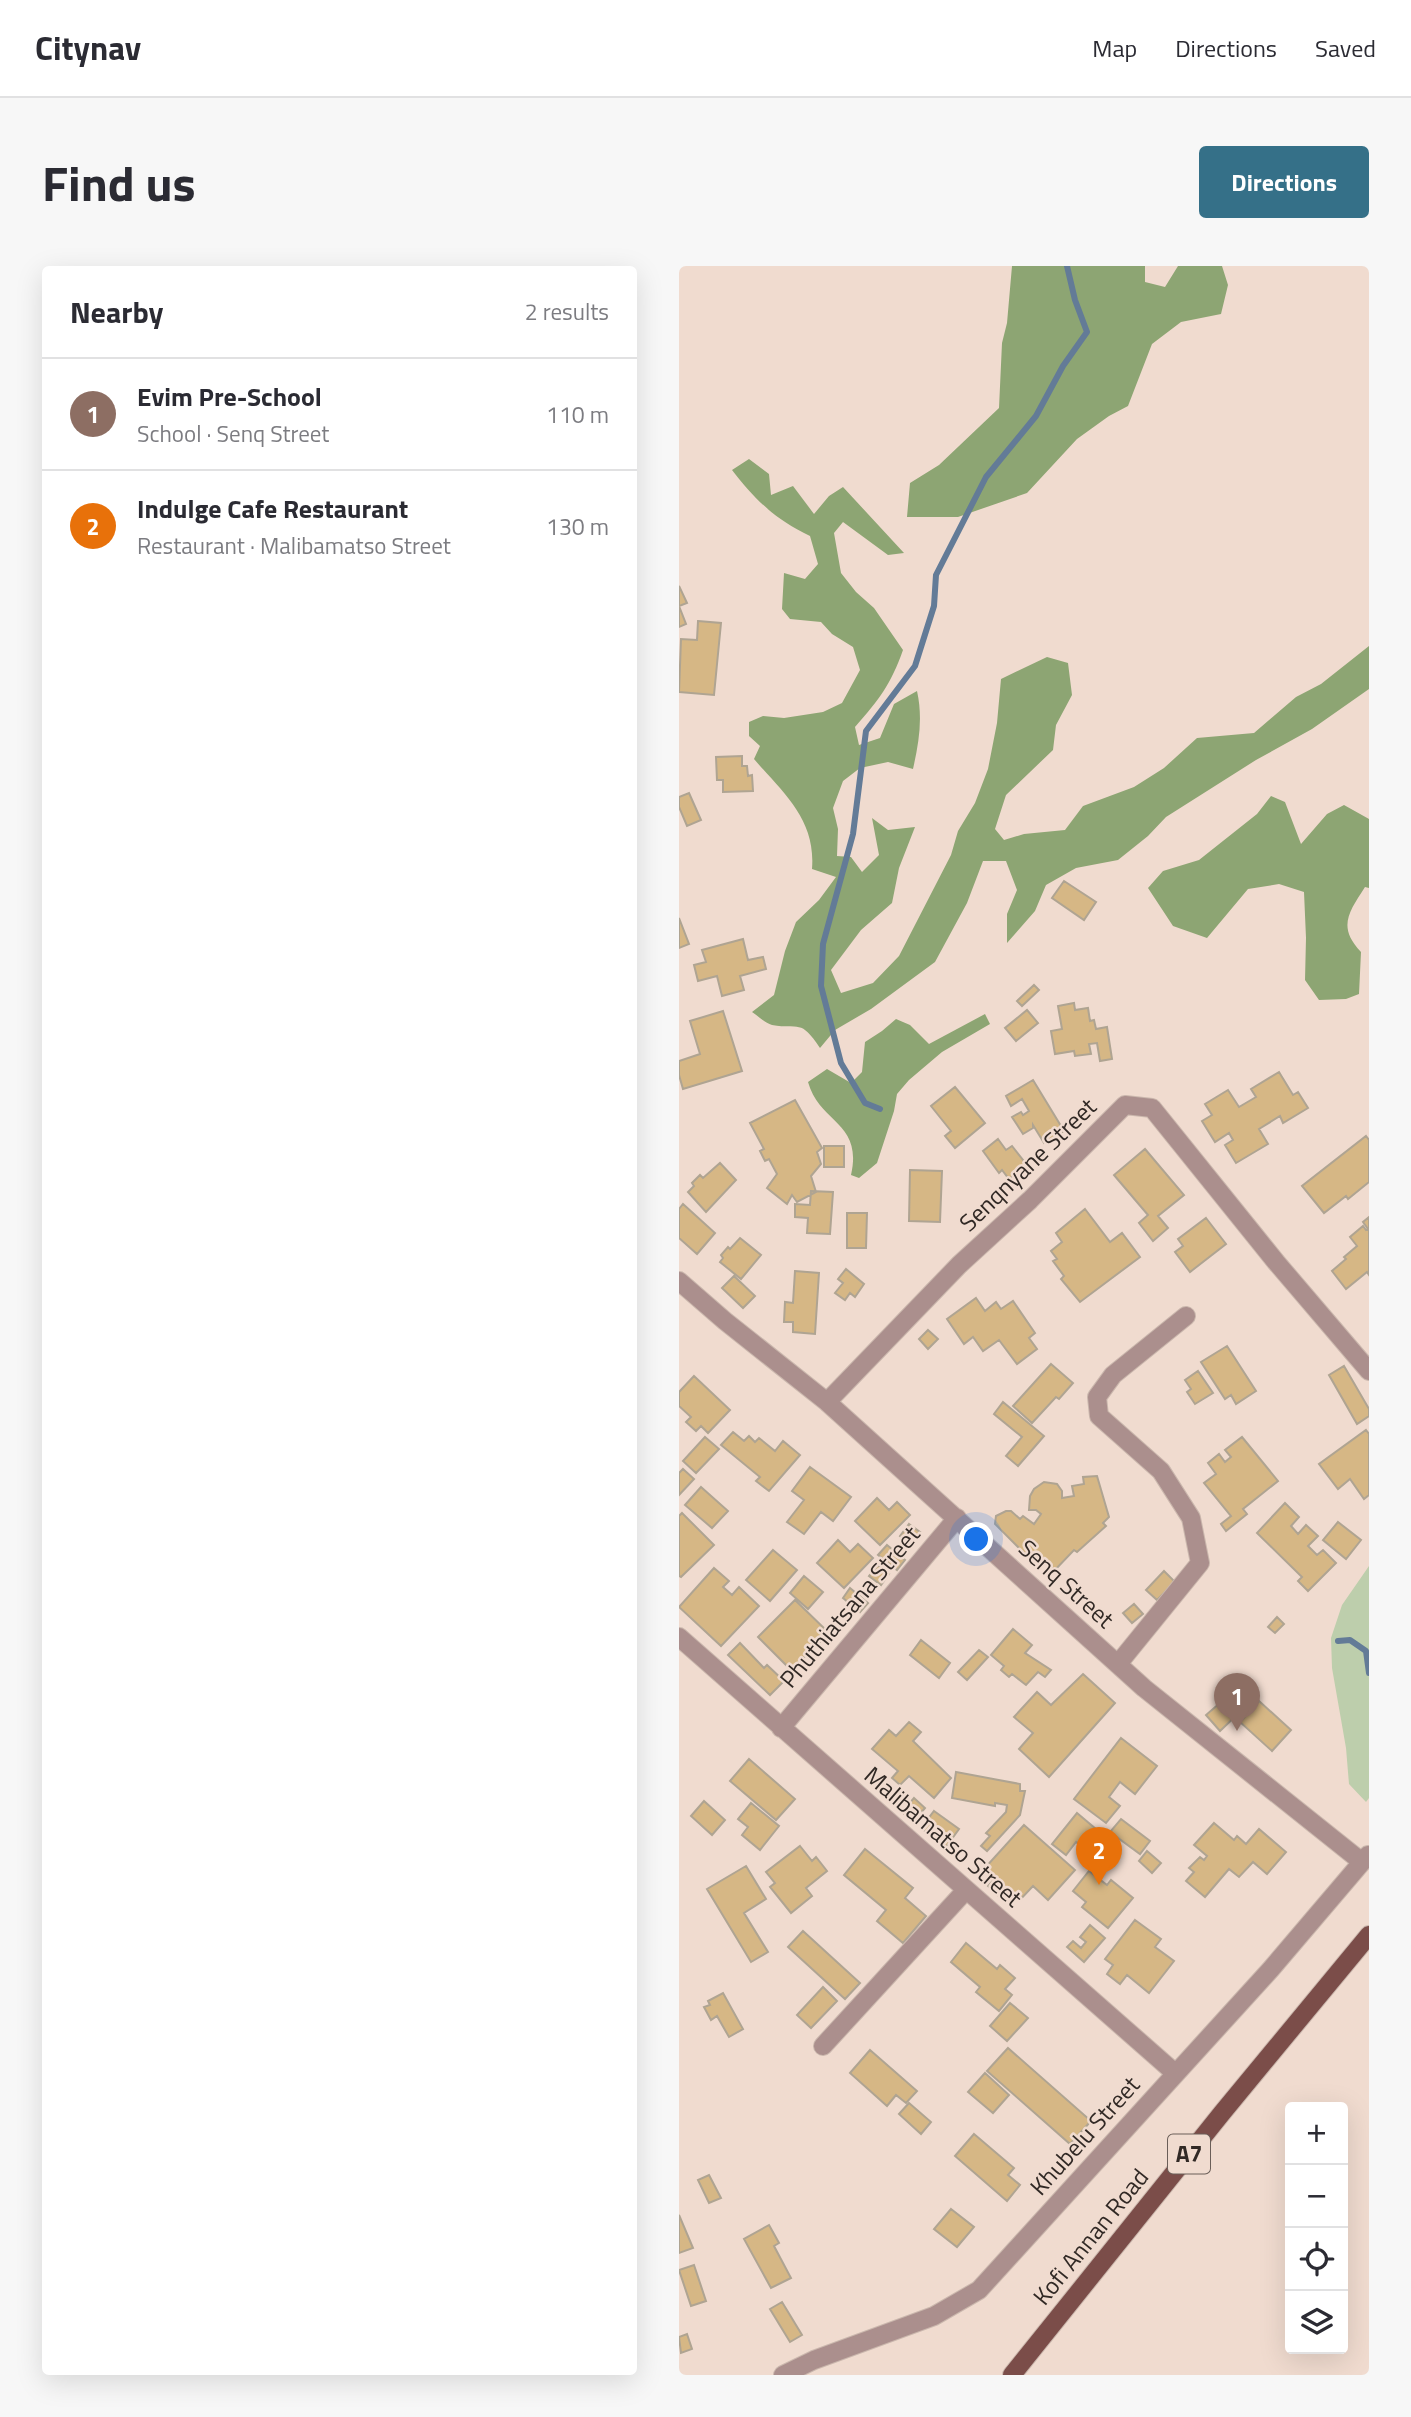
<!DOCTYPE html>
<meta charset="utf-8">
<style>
body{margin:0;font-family:"Titillium Web",sans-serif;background:#f7f7f7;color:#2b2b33}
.controls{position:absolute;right:21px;bottom:21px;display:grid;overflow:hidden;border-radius:7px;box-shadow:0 7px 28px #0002}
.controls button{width:63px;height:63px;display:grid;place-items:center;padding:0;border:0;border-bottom:2px solid #e1e1e2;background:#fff;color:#2b2b33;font:35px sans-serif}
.you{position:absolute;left:298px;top:1274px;width:24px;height:24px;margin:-18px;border:5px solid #fff;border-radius:50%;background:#1a73e8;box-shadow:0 0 0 10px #1a73e833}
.badge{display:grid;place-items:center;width:46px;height:46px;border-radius:50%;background:#357088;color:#fff;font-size:23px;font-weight:700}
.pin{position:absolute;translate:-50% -58px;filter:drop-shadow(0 2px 4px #0008)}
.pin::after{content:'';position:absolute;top:37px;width:24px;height:21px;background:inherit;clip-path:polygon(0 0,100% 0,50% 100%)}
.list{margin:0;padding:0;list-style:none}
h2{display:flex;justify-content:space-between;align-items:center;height:91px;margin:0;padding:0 28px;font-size:30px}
h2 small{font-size:23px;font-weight:400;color:#7c7c81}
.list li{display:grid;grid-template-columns:46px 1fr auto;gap:21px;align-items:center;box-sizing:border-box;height:112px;padding:0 28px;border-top:2px solid #e1e1e2}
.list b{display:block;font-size:26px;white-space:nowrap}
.list p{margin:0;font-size:23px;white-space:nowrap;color:#7c7c81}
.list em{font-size:23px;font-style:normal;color:#7c7c81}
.icon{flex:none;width:38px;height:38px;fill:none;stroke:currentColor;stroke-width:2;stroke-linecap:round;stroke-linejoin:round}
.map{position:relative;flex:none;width:690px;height:2109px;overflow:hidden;border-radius:7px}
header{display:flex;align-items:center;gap:42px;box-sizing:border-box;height:98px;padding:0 35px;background:#fff;border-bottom:2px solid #e1e1e2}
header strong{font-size:33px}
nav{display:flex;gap:38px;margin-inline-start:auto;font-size:24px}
.intro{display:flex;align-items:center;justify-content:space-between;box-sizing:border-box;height:168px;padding:0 42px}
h1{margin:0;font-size:49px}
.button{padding:18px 32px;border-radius:7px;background:#357088;color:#fff;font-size:24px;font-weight:700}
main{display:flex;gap:42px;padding:0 42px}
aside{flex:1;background:#fff;border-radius:7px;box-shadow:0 7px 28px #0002}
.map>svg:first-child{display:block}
.green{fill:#bdceac}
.forest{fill:#8da573}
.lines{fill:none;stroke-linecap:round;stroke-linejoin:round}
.stream{stroke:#637b97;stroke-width:6}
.building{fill:#d6b785;stroke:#afa492;stroke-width:2}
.street-casing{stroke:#cab7ad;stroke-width:20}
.primary-casing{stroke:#cab7ad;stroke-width:20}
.street{stroke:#ab8f8d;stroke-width:18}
.primary{stroke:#7b4d49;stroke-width:18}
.labels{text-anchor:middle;stroke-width:5;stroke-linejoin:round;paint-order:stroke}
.shield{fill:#f0dbcf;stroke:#6a5e58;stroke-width:2}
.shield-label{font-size:23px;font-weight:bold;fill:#312925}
.street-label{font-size:24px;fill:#312925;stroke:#f0dbcf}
</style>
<header>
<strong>Citynav</strong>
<nav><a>Map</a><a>Directions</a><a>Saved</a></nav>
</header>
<div class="intro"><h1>Find us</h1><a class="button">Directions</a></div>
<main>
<aside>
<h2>Nearby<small>2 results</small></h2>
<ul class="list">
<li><span class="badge" style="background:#8d6e63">1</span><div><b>Evim Pre-School</b><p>School · Senq Street</p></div><em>110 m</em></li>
<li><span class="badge" style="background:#e8710a">2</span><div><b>Indulge Cafe Restaurant</b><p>Restaurant · Malibamatso Street</p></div><em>130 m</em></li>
</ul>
</aside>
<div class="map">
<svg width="690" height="2109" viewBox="0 0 690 2109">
<rect width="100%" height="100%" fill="#f0dbcf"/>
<path class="green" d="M690,1300v232l-3,4 -17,-18 -3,-36 -14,-80 -1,-30 11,-33z"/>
<path class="forest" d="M333,0h133v16l20,5 13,-21h44l6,19 -7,29 -40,8 -29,22 -24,62 -19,10 -32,23 -50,54 -69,24h-51l3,-34 29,-18 60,-57 3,-65 5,-20z
M70,193l20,15 2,21 22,-9 21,28 15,-18 14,-9 61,66 -16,2 -45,-33 -9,11 7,40 15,19 18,16 29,42c-12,34 -24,50 -48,77l4,18 21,-7 14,-34 23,-13c6,27 2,51 -4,78l-25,-7 -28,6 -17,13 -10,27 5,21 -1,27 14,1 11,15 17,-17 -7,-37 16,12 27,-3 -16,41 -7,35 -31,27 -30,40 10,23 32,-10 26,-27 52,-101 7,-24 17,-28 13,-34 9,-46 4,-44 46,-22 21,6 4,32 -16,30 -3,25 -47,45 -11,34 9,11 20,-6 41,-4 18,-24 51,-19 30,-19 33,-30 57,-5 42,-36 25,-13 48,-38v43l-57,40 -56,31 -90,57 -18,19 -30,24 -42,8 -30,17 -11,26 -28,32v-29l10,-24 -11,-29h-23l-16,42 -32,59 -64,47 -36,21 -15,18c-20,-30 -20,-18 -48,-23 -7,-2 -14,-9 -20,-13l22,-17 11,-44 11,-29 23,-22 17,-23 -24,-8c4,-50 -29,-76 -58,-110l6,-13 -11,-10v-14l14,-6 21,2 39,-6 19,-9 18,-33 -7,-23 -21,-13 -11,-12 -31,-3 -8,-10 2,-36 21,6 13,-15 -8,-28c-35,-17 -54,-35 -78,-66z
M592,530l14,6 16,42 26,-30 17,-9 25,14v69l-4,-1c-16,25 -28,40 -4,65l-2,42 -13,5 -27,1 -14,-20 1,-42 -2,-46 -25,-8 -31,5 -41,49 -34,-12 -25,-38 15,-17 36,-11 58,-46z
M306,748l5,10 -48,28 -33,28 -12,14 -3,17 -17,52 -18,15 -8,-3c12,-53 -31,-51 -43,-93l19,-13 24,14 11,-11 3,-30 17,-11 14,-12 14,6 19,19z"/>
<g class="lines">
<path class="stream" d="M201,843l-15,-6 -24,-40 -20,-77 2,-42 30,-110 13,-103 49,-65 19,-60 2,-31 50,-98 50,-61 27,-50 24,-34 -12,-32 -8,-34
M659,1375l12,-1 16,11 3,22"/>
</g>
<path class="building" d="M0,320l8,17 -8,3 7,18 -7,3z
M19,355l23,2 -7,72 -35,-3 2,-53 16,1z
M63,490v10h5l1,10 4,-1 1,16 -30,1v-12h-6l-1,-23z
M10,527l12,27 -14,6 -8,-19v-10z
M385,615l32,21 -12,18 -32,-22z
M0,652l10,26 -10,4z
M64,673l5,21 15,-3 3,12 -26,7 4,14 -22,6 -5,-20 -19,5 -4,-16 12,-3 -4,-12z
M355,719l5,5 -17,16 -5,-5z
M395,737l1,7 13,-2 2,13 4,-1 2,9 11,-2 5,32 -12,2 -3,-18 -8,1 2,10 -16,2 -1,-5 -19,3 -4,-23 11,-2 -4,-23z
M348,744l11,13 -22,18 -11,-13z
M44,745l19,60 -59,18 -4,-14v-14l21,-7 -10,-33z
M600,806l14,23 5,-3 10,16 -25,15 -3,-7 -21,13 9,15 -32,19 -11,-18 8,-5 -4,-7 -14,9 -13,-21 10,-6 -7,-11 23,-14 11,17 17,-10 -5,-8z
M354,814l31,51 -20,12 -11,-18v3l-10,6 -11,-17 9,-5 2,3 6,-4 -7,-12 -11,7 -5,-10z
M276,821l30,36 -30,25 -10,-12 6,-5 -20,-25z
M116,834l27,48 -5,4 4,12 -10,12 5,16 -19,10 -5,-7 -5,9 -20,-16 10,-14 -8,-15 -4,2 -5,-10 4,-2 -14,-26z
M687,870l3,4v42l-21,17 -2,-3 -22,17 -22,-27z
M319,873l8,11 6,-4 15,19 -18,14 -7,-9 -3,3 -16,-22z
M145,880h20v21h-20z
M466,883l39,46 -26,21 10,12 -15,13 -14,-18 9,-8 -34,-40z
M41,897l16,17 -30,32 -18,-20 6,-6 -2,-3 8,-8 3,3z
M231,904l32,1 -2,51 -31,-1z
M132,925l22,1 -3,42 -23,-1 1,-15 -13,-1v-13l15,1z
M4,938l32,29 -18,21 -18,-16v-29z
M406,943l25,33 12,-9 18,24 -60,45 -19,-23 3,-3 -11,-15 4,-2 -6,-8 11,-9 -6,-9z
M168,947h20l-1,35h-19z
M690,951v58l-2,-3 -21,17 -14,-18 14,-12 -2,-2 13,-11 -7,-9 13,-11 3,4 2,-1 -5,-7z
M527,952l20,26 -36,28 -15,-20 8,-6 -5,-7z
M61,972l21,17 -20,24 -21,-17 3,-4 -2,-3 7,-8 2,2z
M167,1003l18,15 -9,13 -5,-4 -5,7 -10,-7 8,-10 -5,-4z
M116,1005l24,2 -4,61 -22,-2v-10h-9l1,-20 8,1z
M55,1010l21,20 -12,12 -21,-20z
M297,1032l9,13 11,-9 5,7 12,-8 22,32 -6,5 8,11 -20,15 -18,-24 -16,11 -10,-14 -9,7 -17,-25z
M249,1064l10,9 -10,10 -9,-10z
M548,1080l29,45 -20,13 -5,-9 -6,4 -24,-37z
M372,1098l22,19 -14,16 -3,-2 -24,26 -19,-17z
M665,1100l25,43v7l-12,8 -28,-49z
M519,1105l15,22 -18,11 -8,-12 4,-3 -6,-9z
M15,1110l36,34 -22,23 -7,-7 -5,5 -10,-9 5,-5 -12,-11v-14z
M324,1136l41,34 -26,30 -12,-10 16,-19 -28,-23z
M687,1164l3,4v61l-5,4 -14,-20 -12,10 -19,-25z
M54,1166l11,9 5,-5 6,6 4,-4 16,13 8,-10 17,14 -31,36 -13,-10 4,-4 -39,-32z
M26,1171l14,12 -23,24 -13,-12z
M563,1171l36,44 -35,28 4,5 -21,17 -5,-7 10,-8 -27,-33 12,-9 -8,-11 11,-9 6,8 6,-5 -6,-7z
M131,1201l41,30 -18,24 -12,-9 -17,22 -17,-12 17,-22 -12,-9z
M4,1203l11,10 -15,16v-22z
M418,1210l12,41 -6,6 3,3 -29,26 -3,-2 -20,21 -10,-12 -3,3 -6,-7 -5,4 -35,-35 1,-8 10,-5h5l9,8 3,-3 11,8 7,-10 -5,-4h-7l1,-14 4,-7 10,-7 13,2 5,7v7l12,-2 -2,-10 12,-2 -1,-7z
M22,1221l27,24 -16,17 -27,-23z
M198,1232l12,12 8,-8 13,13 -30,30 -25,-24z
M606,1237l14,14 -8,9 7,8 8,-9 12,11 -10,10 9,9 6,-5 13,13 -28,28 -10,-10 4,-4 -45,-44z
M3,1247l32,32 -33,32 -2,-1v-60z
M659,1256l23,18 -15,19 -23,-19z
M230,1258l11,8 -9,13 -11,-9z
M159,1274l12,12 8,-8 15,14 -29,30 -27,-25z
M208,1279l18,15 -8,10 -19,-15z
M94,1284l24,20 -27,31 -24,-21z
M199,1299l11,9 -8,11 -12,-9z
M35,1302l15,13 -6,6 9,8 7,-8 20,19 -38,40 -42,-39z
M485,1305l11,11 -18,18 -11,-10z
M125,1310l19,16 -15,17 -18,-16z
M171,1322l18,15 -8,9 -17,-14z
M116,1334l34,33 -38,37 -33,-33z
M455,1338l9,10 -11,9 -9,-10z
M598,1351l7,7 -9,9 -7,-6z
M334,1363l19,16 -7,8 26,17 -6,7 -7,-5 -12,13 -14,-11 -3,3 -8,-7 3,-4 -13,-11z
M242,1374l29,23 -11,15 -29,-23z
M61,1377l24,25 3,-3 17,16 -14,14 -42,-40z
M300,1384l9,7 -21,23 -9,-8z
M404,1408l32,29 -66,74 -30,-28 14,-16 -19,-16 23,-25 14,13z
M549,1430l13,15 -21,20 -14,-16z
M580,1435l32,29 -19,21 -32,-29z
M230,1456l12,10 -8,9 38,37 -17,20 -25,-22 -9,9 -8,-7 6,-7 -26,-22 17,-19 7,6z
M442,1472l36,28 -22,28 -15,-12 -11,15 11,9 -14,17 -32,-24z
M70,1493l46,40 -19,21 -46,-39z
M277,1506l64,12v7h5l-5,24 -33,36 -6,-5 9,-10 -4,-3 20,-21 1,-7 -12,-2v3l-43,-8z
M235,1532l11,10 -12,14 -11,-10z
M25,1535l21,19 -13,15 -21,-19z
M72,1537l28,23 -19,24 -18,-15 6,-8 -10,-8z
M255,1545l25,18 -13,18 -25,-19z
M398,1547l26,22 -14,17 -13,-10 -10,13 -14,-11z
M442,1553l29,22 -10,13 -30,-22z
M535,1557l20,17 3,-4 9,8 13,-15 27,23 -19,22 -14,-12 -14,15 -10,-8 -24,28 -19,-16 8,-9 -5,-4 11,-11 4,3 3,-4 -13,-11z
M345,1559l51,45 -27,30 -15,-14 -14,15 -11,-9 -6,7 -14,-13 7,-8 -11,-9z
M121,1580l12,15 4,-4 11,14 -21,17 6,8 -21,17 -21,-26 5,-4 -9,-11z
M186,1583l48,39 -8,10 21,18 -23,27 -26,-22 9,-11 -42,-35z
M468,1585l14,12 -9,10 -13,-12z
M67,1600l20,33 -22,14 24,39 -17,10 -44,-73z
M410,1605l18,14 4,-5 22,18 -25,30 -26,-21 4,-5 -13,-11z
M456,1654l26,19 -6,8 19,14 -25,32 -22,-18 -7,9 -13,-10 6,-9 -8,-6z
M411,1659l15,13 -21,24 -17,-15 6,-6 8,7 5,-6 -6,-5z
M124,1665l57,52 -15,16 -57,-52z
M287,1677l31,26 3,-4 15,13 -10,11 7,6 -13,16 -23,-19 4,-5 -29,-25z
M144,1721l14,14 -26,27 -14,-13z
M44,1727l20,36 -14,8 -12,-21 -6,4 -7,-13 6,-2 -2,-4z
M331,1737l18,15 -21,23 -17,-15z
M329,1782l83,73 -21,23 -83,-73z
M191,1784l47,41 -11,12 -10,-8 -9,11 -37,-33z
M306,1807l24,22 -16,18 -25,-21z
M230,1837l22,19 -10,12 -22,-20z
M295,1868l40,34 -6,7 12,10 -13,16 -52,-45z
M30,1909l12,23 -12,5 -11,-23z
M272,1943l23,18 -17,20 -23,-18z
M0,1949l14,33 -14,5z
M90,1959l10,18 -5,3 17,32 -20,10 -27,-49z
M15,1999l12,36 -15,5 -12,-36z
M103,2036l20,33 -12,7 -20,-33z
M8,2068l5,15 -11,4 -2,-16z"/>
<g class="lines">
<defs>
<path id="street" d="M0,1015l46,40 102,81 317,286 218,174
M148,1136l132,-137 71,-65 95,-95 27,3 124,154 93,109
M0,1371l496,436
M439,1398l82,-101 -9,-45 -30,-47 -62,-55 -2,-19 16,-22 73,-59
M102,1462l176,-210
M144,1780l143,-156
M104,2109l31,-15 120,-44 45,-26 292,-321 97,-114"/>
<path id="primary" d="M333,2109l210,-262 147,-178"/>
</defs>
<use href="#street" class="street-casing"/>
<use href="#primary" class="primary-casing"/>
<use href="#street" class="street"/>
<use href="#primary" class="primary"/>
</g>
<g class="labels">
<rect class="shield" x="489" y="1868.5" width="42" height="39" rx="5"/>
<g class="shield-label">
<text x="510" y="1896">A7</text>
</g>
<g class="street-label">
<text transform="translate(349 899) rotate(-44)" y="8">Senqnyane Street</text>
<text transform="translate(387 1318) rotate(42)" y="8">Senq Street</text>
<text transform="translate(171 1341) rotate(-50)" y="8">Phuthiatsana Street</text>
<text transform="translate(264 1571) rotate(41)" y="8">Malibamatso Street</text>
<text transform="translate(406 1870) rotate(-48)" y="8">Khubelu Street</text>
<text transform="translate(412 1971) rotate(-51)" y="8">Kofi Annan Road</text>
</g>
</g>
</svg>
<div class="controls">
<button>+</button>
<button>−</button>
<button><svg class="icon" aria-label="locate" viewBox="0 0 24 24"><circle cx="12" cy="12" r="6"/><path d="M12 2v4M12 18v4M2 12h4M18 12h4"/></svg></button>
<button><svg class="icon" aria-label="layers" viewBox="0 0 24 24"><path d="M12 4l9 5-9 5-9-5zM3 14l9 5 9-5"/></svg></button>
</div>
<div class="you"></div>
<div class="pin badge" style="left:558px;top:1465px;background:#8d6e63">1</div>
<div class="pin badge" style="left:420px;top:1619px;background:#e8710a">2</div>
</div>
</main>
